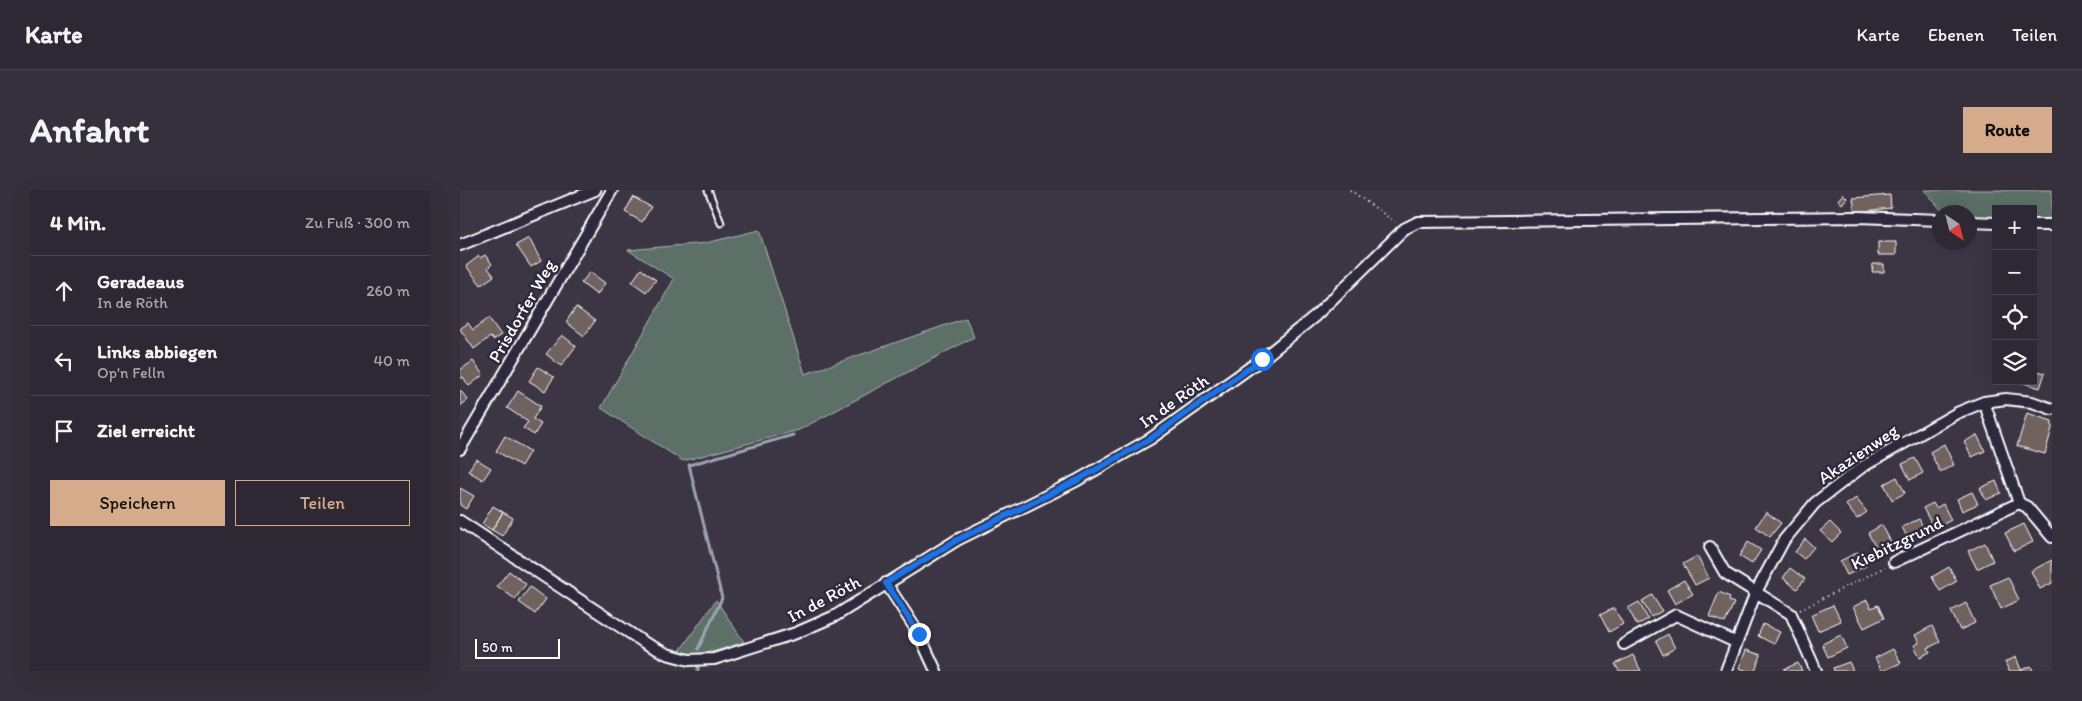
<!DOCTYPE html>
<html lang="de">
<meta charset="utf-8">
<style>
body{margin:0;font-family:Itim,sans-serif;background:#35303b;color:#f1f3f6}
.controls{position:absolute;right:15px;top:15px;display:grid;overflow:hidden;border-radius:0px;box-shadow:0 5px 20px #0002}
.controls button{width:45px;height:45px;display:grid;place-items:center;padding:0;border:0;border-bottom:1px solid #48444e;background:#2d2833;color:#f1f3f6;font:25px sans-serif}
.compass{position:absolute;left:1472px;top:15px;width:45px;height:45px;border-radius:50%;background:#2d2833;box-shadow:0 5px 20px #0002;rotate:145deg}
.scale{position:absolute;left:15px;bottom:12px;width:85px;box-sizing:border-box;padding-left:5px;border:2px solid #fff;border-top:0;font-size:14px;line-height:18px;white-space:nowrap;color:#fff;-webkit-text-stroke:4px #2f2a3d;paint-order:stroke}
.stop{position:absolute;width:15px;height:15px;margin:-11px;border:4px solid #1a73e8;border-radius:50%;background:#fff}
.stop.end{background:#1a73e8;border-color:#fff;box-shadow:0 1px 5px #0008}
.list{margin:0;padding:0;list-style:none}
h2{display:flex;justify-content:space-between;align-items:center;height:65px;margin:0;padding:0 20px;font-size:21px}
h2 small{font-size:16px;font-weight:400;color:#a7a6ac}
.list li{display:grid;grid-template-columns:32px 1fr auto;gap:15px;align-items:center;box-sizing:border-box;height:70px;padding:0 20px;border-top:1px solid #48444e}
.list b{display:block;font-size:19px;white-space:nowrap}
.list p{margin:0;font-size:16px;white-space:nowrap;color:#a7a6ac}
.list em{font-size:16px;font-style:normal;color:#a7a6ac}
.actions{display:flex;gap:10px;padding:15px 20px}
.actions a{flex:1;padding:11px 0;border:1px solid #d6ab8b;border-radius:0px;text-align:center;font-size:18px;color:#d6ab8b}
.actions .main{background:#d6ab8b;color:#111}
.icon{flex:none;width:28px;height:28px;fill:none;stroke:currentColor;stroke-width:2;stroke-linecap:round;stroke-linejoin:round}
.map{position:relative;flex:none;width:1592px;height:481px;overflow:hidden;border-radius:0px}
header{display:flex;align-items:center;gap:30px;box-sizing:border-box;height:70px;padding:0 25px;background:#2d2833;border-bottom:1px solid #48444e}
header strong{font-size:24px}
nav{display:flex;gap:28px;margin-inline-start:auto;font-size:18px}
.intro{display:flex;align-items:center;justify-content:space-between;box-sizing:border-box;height:120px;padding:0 30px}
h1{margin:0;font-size:35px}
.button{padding:12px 22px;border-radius:0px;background:#d6ab8b;color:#111;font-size:18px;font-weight:700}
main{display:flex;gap:30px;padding:0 30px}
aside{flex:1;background:#2d2833;border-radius:0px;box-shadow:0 5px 20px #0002}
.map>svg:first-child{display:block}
.green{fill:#5b6f68;stroke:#adb7b4}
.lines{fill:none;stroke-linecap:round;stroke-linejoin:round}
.stream{stroke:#9da3b2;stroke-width:3}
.building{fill:#70625e;stroke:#fff}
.service-casing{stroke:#fff;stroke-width:9}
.minor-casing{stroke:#fff;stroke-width:14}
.path{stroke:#fff;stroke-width:2;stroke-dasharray:1 4;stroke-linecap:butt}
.service{stroke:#2f2a3d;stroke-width:5}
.minor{stroke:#2f2a3d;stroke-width:10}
.route{stroke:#1a73e8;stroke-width:6}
.labels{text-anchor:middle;stroke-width:5;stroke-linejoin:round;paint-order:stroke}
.street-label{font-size:18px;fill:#fff;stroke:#2f2a3d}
</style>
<header>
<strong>Karte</strong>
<nav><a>Karte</a><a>Ebenen</a><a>Teilen</a></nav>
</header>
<div class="intro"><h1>Anfahrt</h1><a class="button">Route</a></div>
<main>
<aside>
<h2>4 Min.<small>Zu Fuß · 300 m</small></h2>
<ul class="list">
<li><svg class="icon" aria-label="ahead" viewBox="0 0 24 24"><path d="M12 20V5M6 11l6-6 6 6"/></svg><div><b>Geradeaus</b><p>In de Röth</p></div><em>260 m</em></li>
<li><svg class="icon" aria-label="left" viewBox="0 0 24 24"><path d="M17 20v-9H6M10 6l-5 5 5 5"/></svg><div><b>Links abbiegen</b><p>Op'n Felln</p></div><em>40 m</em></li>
<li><svg class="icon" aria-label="arrive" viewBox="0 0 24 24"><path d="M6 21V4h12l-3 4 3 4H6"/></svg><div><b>Ziel erreicht</b></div></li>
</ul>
<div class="actions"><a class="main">Speichern</a><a>Teilen</a></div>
</aside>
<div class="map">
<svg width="1592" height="481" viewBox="0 0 1592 481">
<rect width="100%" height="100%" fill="#3c3544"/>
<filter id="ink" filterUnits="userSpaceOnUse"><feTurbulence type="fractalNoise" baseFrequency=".02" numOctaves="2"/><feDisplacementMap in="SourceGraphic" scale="10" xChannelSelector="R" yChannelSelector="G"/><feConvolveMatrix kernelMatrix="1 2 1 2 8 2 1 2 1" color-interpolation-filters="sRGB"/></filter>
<g filter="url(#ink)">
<path class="green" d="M1464,0h128v31l-19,-1v-11h-37v10l-26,-1v-6h-27z
M299,40l46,144 161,-56 8,19 -175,93 -116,31 -82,-53 73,-129 -46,-29 78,-7z
M256,410l28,42c-22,7 -42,15 -65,10z"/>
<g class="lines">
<path class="stream" d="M238,459l24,-51 -33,-133 104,-30
M238,477v4"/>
</g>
<path class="building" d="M1383,4l4,4 -5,6 -4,-4z
M1430,5l1,13 -36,4 -2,-14z
M173,7l18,10 -9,15 -17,-10z
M69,48l12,23 -10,6 -15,-22z
M1418,52h18v13h-18z
M25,65l7,9 -4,4 6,8 -13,9 -15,-19 13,-10 1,2z
M1413,74h11v8h-12z
M181,79l15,11 -10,12 -14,-10z
M130,82l15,11 -8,12 -16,-12z
M116,117l19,14 -11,15 -18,-14z
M29,128l12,17 -8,5 -3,-3 -16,12 -14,-20 8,-6 5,7z
M102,145l14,11 -15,20 -15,-12z
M13,171l10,14 -14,11 -6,-9 -3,2v-9z
M78,177l16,10 -9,14 -16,-10z
M1573,180l12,3 -5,15 -20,-6 13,-1z
M0,200l8,10 -8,6z
M58,201l23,15 -8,13 8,5 -7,11 -11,-7 5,-6 -21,-14z
M1567,223l25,8v7l-7,26 -28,-8z
M1517,245l8,16 -13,6 -8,-15z
M45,246l25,15 -9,15 -25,-15z
M1484,254l10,21 -14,7 -10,-20z
M1455,268l8,15 -13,7 -8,-16z
M16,269l15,9 -8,12 -15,-9z
M1437,287l8,16 -13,7 -8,-16z
M1536,291l5,12 -15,7 -6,-12z
M0,298l14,8 -8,13 -6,-4z
M1512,302l6,12 -16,7 -5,-12z
M1396,308l11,14 -10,7 -11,-14z
M1473,313l3,5 7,-4 8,16 -17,9 -11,-21z
M33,316l10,6 -11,18 -10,-6z
M43,322l10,6 -11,18 -10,-6z
M1306,322l15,11 -11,14 -14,-10z
M1459,329l7,13 -17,9 -7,-14z
M1370,332l11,11 -9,9 -12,-11z
M1564,334l9,18 -19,9 -9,-18z
M1422,335l9,17 -14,8 -9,-17z
M1345,349l9,8 -10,12 -9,-7z
M1288,352l13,8 -9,14 -13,-8z
M1525,353l8,18 -16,8 -9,-18z
M1398,362l8,14 -19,9 -7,-14z
M1237,366l12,22 -14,7 -12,-21z
M1592,370v23l-12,6 -9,-18z
M1489,377l8,14 -17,10 -8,-14z
M1330,378l15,11 -8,10 -14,-11z
M49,381l17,13 -11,15 -18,-13z
M1548,387l11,23 -18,9 -11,-24z
M1224,390l9,14 -18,10 -8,-14z
M70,397l16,12 -11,15 -16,-12z
M1259,402l11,5 -1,4 5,2 -9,20 -16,-7z
M1192,405l10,16 -11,6 -9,-16z
M1407,410l4,8 7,-3 6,13 -20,10 -11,-21z
M1179,412l9,17 -11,6 -9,-17z
M1506,413l9,20 -15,7 -9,-19z
M1373,415l8,16 -23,10 -7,-16z
M1154,418l9,16 -14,8 -9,-17z
M1303,434l17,8 -6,12 -16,-8z
M1472,436l8,16 -12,6 2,4 -10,5 -6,-12 5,-2 -4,-8z
M1208,444l7,14 -12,7 -7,-14z
M1381,445l6,13 -19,9 -6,-13z
M1433,459l8,14 -19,8 -7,-13z
M1286,460l15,5 -6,16h-7l-9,-3z
M1173,465l8,16h-22l-4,-7z
M1556,467l5,13 10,-4 2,5h-24l-4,-9z
M1389,472l4,9h-19l-1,-3z
M1338,473l4,8h-17l-1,-2z"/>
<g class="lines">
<defs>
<path id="service" d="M248,0l13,33"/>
<path id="minor" d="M1510,32l26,1
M1573,35h19
M0,55l135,-55
M1524,212l35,101 8,4 25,30
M0,259l152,-259
M0,331l185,122 22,11 22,6 25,-1 82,-26 39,-17 122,-76 119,-59 74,-42 112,-80 53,-43 89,-87 14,-7 440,-5 82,3
M1250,357l15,26 66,41 25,57
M1434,372l125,-59
M426,393l33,51 17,37
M1164,454l52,-29 59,27
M1266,481l30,-79 28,-52 31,-37 47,-36 95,-54 27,-11 22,-3 26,3 20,7"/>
</defs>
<use href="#service" class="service-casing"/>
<use href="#minor" class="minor-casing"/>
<path class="path" d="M890,0l45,32
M1340,420l85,-43"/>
<use href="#service" class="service"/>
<use href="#minor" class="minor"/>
</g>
</g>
<g class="lines" filter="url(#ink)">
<path class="route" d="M459,444l-33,-51 71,-43 119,-59 74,-42 112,-80"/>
</g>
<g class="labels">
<g class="street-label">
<text transform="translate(62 121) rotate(-60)" y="6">Prisdorfer Weg</text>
<text transform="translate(714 211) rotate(-35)" y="6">In de Röth</text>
<text transform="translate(1398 264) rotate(-34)" y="6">Akazienweg</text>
<text transform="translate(1437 353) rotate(-26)" y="6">Kiebitzgrund</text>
<text transform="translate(364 409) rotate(-28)" y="6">In de Röth</text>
</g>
</g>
</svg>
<div class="controls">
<button>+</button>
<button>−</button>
<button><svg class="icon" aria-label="locate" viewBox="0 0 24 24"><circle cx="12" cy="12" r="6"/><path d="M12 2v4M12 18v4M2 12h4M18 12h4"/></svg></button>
<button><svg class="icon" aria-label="layers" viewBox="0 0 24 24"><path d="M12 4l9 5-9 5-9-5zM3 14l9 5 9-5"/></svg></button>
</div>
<svg class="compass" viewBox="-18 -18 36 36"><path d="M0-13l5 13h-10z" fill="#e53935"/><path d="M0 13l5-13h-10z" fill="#a7a6ac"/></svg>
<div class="scale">50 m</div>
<div class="stop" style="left:802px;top:169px"></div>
<div class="stop end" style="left:459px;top:444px"></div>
</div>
</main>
